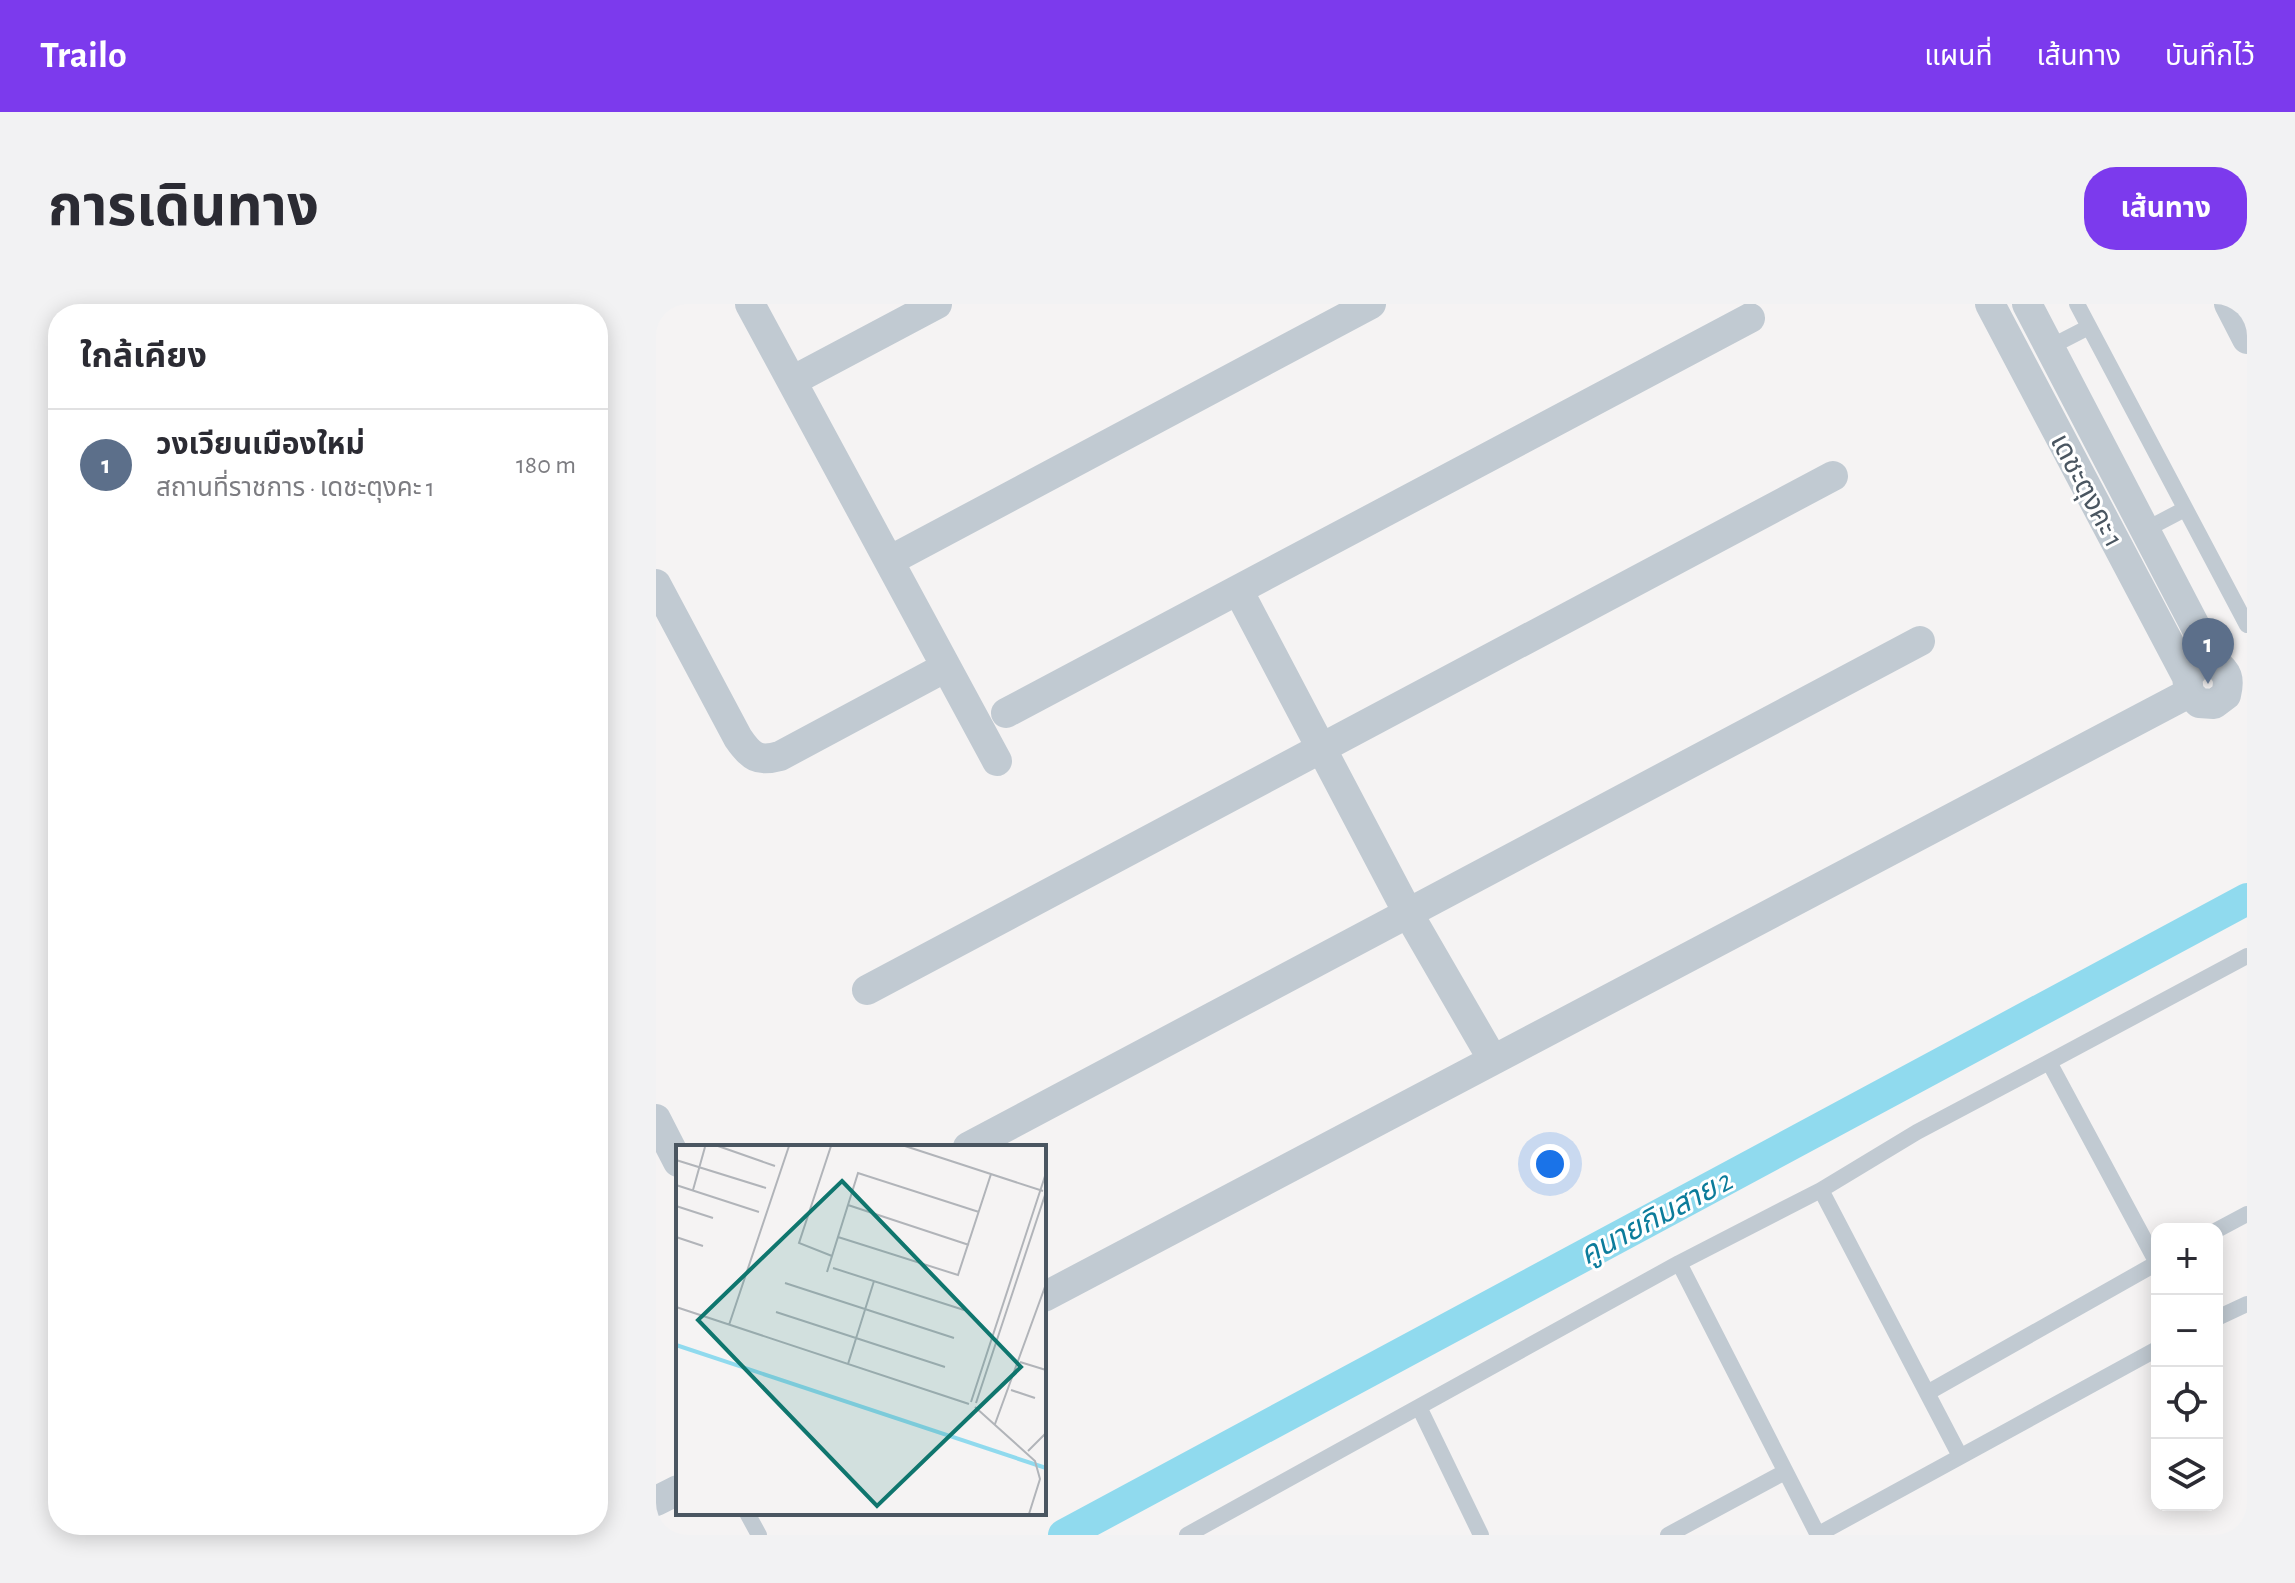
<!DOCTYPE html>
<html lang="th">
<meta charset="utf-8">
<style>
body{margin:0;font-family:"Alegreya Sans","Noto Sans Thai",sans-serif;background:#f2f2f3;color:#2b2b33}
.controls{position:absolute;right:24px;bottom:24px;display:grid;overflow:hidden;border-radius:16px;box-shadow:0 4px 20px #0003}
.controls button{width:72px;height:72px;display:grid;place-items:center;padding:0;border:0;border-bottom:2px solid #e1e1e2;background:#fff;color:#2b2b33;font:40px sans-serif}
.you{position:absolute;left:894px;top:860px;width:28px;height:28px;margin:-20px;border:6px solid #fff;border-radius:50%;background:#1a73e8;box-shadow:0 0 0 12px #1a73e833}
.badge{display:grid;place-items:center;width:52px;height:52px;border-radius:50%;background:#7c3aed;color:#fff;font-size:26px;font-weight:700}
.pin{position:absolute;translate:-50% -66px;filter:drop-shadow(0 2px 4px #0008)}
.pin::after{content:'';position:absolute;top:42px;width:28px;height:24px;background:inherit;clip-path:polygon(0 0,100% 0,50% 100%)}
.list{margin:0;padding:0;list-style:none}
h2{display:flex;justify-content:space-between;align-items:center;height:104px;margin:0;padding:0 32px;font-size:34px}
h2 small{font-size:26px;font-weight:400;color:#7c7c81}
.list li{display:grid;grid-template-columns:52px 1fr auto;gap:24px;align-items:center;box-sizing:border-box;height:112px;padding:0 32px;border-top:2px solid #e1e1e2}
.list b{display:block;font-size:30px;white-space:nowrap}
.list p{margin:0;font-size:26px;white-space:nowrap;color:#7c7c81}
.list em{font-size:26px;font-style:normal;color:#7c7c81}
.icon{flex:none;width:44px;height:44px;fill:none;stroke:currentColor;stroke-width:2;stroke-linecap:round;stroke-linejoin:round}
.map{position:relative;flex:none;width:1591px;height:1231px;overflow:hidden;border-radius:32px}
header{display:flex;align-items:center;gap:48px;box-sizing:border-box;height:112px;padding:0 40px;background:#7c3aed;color:#fff}
header strong{font-size:38px}
nav{display:flex;gap:44px;margin-inline-start:auto;font-size:28px}
.intro{display:flex;align-items:center;justify-content:space-between;box-sizing:border-box;height:192px;padding:0 48px}
h1{margin:0;font-size:56px}
.button{padding:20px 36px;border-radius:32px;background:#7c3aed;color:#fff;font-size:28px;font-weight:700}
main{display:flex;gap:48px;padding:0 48px}
aside{flex:1;background:#fff;border-radius:32px;box-shadow:0 4px 20px #0003}
.map>svg:first-child{display:block}
.lines{fill:none;stroke-linecap:round;stroke-linejoin:round}
.canal{stroke:#90daee;stroke-width:32}
.lane{stroke:#c1cad2;stroke-width:16}
.street{stroke:#c1cad2;stroke-width:30}
.labels{text-anchor:middle;stroke-width:6;stroke-linejoin:round;paint-order:stroke}
.street-label{font-size:28px;fill:#4a5661;stroke:#fff}
.water-label{font-size:30px;font-style:italic;fill:#0c7c9b;stroke:#fff}
.inset-river{fill:none;stroke:#90daee;stroke-width:4}
.inset-road{fill:none;stroke:#b1b4b9;stroke-width:2}
.view{fill:#0f766e;fill-opacity:0.15;stroke:#0f766e;stroke-width:4}
.inset-edge{fill:none;stroke:#4a5661;stroke-width:4}
</style>
<header>
<strong>Trailo</strong>
<nav><a>แผนที่</a><a>เส้นทาง</a><a>บันทึกไว้</a></nav>
</header>
<div class="intro"><h1>การเดินทาง</h1><a class="button">เส้นทาง</a></div>
<main>
<aside>
<h2>ใกล้เคียง<small></small></h2>
<ul class="list">
<li><span class="badge" style="background:#5c6f8a">1</span><div><b>วงเวียนเมืองใหม่</b><p>สถานที่ราชการ · เดชะตุงคะ 1</p></div><em>180 m</em></li>
</ul>
</aside>
<div class="map">
<svg width="1591" height="1231" viewBox="0 0 1591 1231">
<rect width="100%" height="100%" fill="#f5f3f3"/>
<g class="lines">
<path class="canal" d="M408,1231l1183,-636"/>
<path class="lane" d="M1421,0l170,321
M1394,43l39,-20
M1489,226l40,-21
M1393,758l198,-106
M1165,886l139,266
M1561,926l30,-16
M1023,959l139,272
M1561,1014l30,-14
M1271,1089l230,-130
M763,1103l62,128
M91,1209l12,22
M531,1231l492,-272 142,-73 96,-58 132,-70 108,201
M1012,1231l117,-63
M1161,1231l340,-186
M1584,1231l7,-4"/>
<path class="street" d="M94,0l247,457
M1334,0l197,373 2,16 10,10 15,1 12,-9c4,-16 2,-23 -12,-33l-16,2 -11,13
M1371,0l187,358
M1573,0l18,35
M136,77l145,-77
M233,257l482,-257
M0,280l82,154c13,19 20,24 42,18l166,-89
M582,286l170,323 85,147
M350,409l744,-395
M211,686l966,-514
M0,815l22,43
M312,843l952,-506
M388,993l1145,-604
M0,1197l22,-11"/>
</g>
<g class="labels">
<g class="street-label">
<text transform="translate(1432 186) rotate(62)" y="10">เดชะตุงคะ 1</text>
</g>
<g class="water-label">
<text transform="translate(1000 913) rotate(-28)" y="10">คูนายกิมสาย 2</text>
</g>
</g>
<g transform="translate(20 841)">
<rect width="370" height="370" fill="#f5f3f3"/>
<path class="inset-river" d="M0,200l370,123"/>
<path class="inset-road" d="M42,1l57,20M155,1l-32,97 33,13M229,1l138,45M0,15l90,28M0,40l83,27M17,45l12,-43M172,60l121,40M0,61l37,12M0,92l27,9M162,92l120,38 33,-101M157,123l131,42M151,127l31,-99 121,39M109,138l169,55M0,162l293,97M100,167l169,55M53,180l60,-179M344,217l26,8M172,219l26,-83M335,245l24,8M295,257l75,-229M300,258l70,-211M299,262l60,54 5,18 -11,35M319,279l51,-140M352,306l18,-18"/>
<path class="view" d="M166,36l179,186 -144,139 -179,-186z"/>
<rect width="370" height="370" class="inset-edge"/>
</g>
</svg>
<div class="controls">
<button>+</button>
<button>−</button>
<button><svg class="icon" aria-label="locate" viewBox="0 0 24 24"><circle cx="12" cy="12" r="6"/><path d="M12 2v4M12 18v4M2 12h4M18 12h4"/></svg></button>
<button><svg class="icon" aria-label="layers" viewBox="0 0 24 24"><path d="M12 4l9 5-9 5-9-5zM3 14l9 5 9-5"/></svg></button>
</div>
<div class="you"></div>
<div class="pin badge" style="left:1552px;top:380px;background:#5c6f8a">1</div>
</div>
</main>
